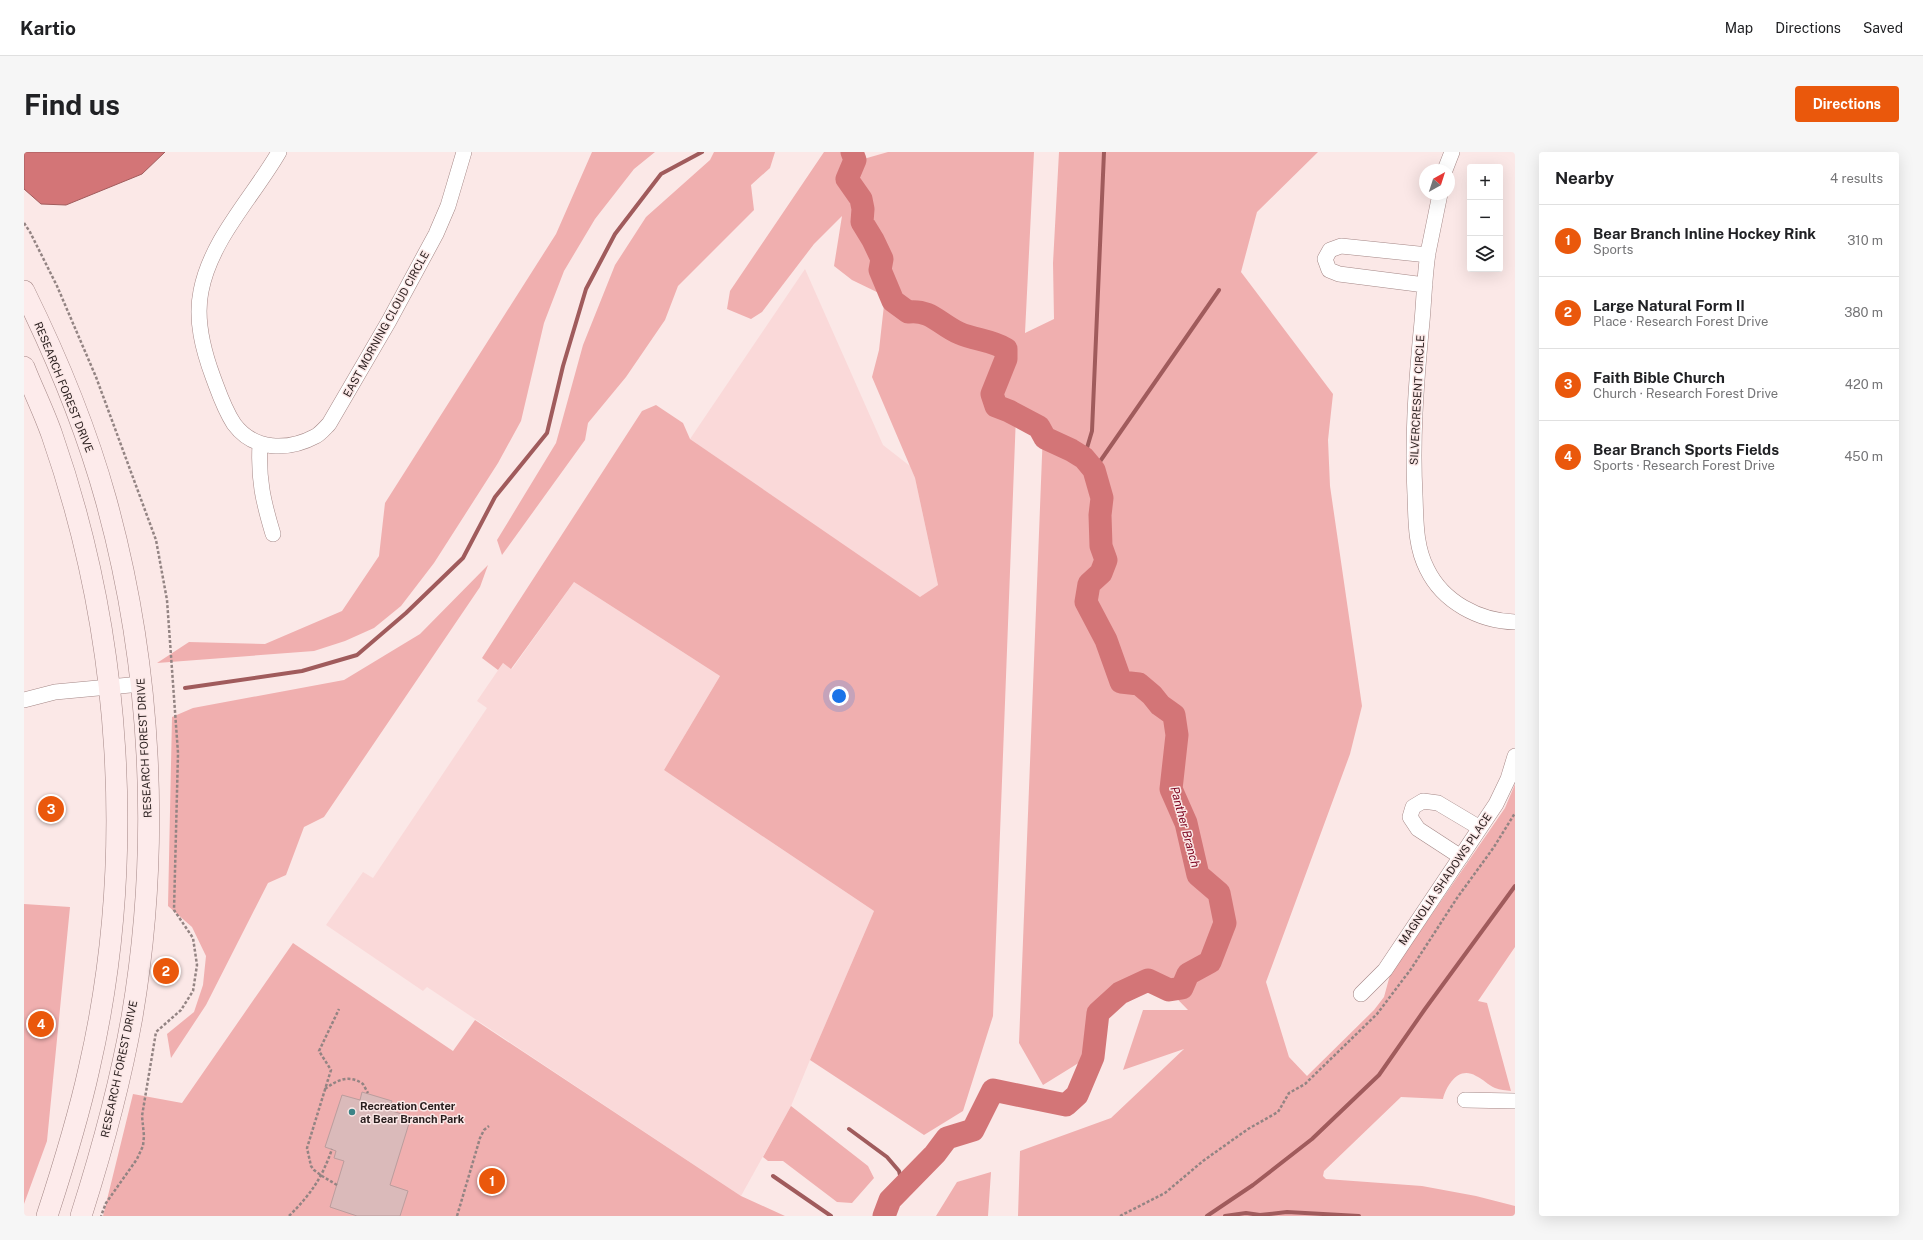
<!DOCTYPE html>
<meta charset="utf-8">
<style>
body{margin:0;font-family:"Public Sans",sans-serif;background:#f6f6f6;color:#202124}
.controls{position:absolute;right:12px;top:12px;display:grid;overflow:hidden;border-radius:4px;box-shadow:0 4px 16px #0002}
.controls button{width:36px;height:36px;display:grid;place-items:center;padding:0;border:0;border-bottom:1px solid #e0e0e0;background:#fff;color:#202124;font:20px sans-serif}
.compass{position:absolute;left:1395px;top:12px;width:36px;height:36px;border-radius:50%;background:#fff;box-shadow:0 4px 16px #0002;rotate:39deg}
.you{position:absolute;left:815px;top:544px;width:14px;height:14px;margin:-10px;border:3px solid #fff;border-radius:50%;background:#1a73e8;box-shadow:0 0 0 6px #1a73e833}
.badge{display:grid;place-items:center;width:26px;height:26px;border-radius:50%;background:#ea580c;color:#fff;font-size:13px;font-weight:700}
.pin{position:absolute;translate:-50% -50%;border:2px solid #fff;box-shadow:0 1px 4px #0006}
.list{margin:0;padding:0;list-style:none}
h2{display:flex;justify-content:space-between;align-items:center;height:52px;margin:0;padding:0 16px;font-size:17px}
h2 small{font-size:13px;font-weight:400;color:#757577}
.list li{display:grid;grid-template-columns:26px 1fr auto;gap:12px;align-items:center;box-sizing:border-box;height:72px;padding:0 16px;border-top:1px solid #e0e0e0}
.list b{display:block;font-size:15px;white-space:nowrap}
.list p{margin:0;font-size:13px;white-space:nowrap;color:#757577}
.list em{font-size:13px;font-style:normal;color:#757577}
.icon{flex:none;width:22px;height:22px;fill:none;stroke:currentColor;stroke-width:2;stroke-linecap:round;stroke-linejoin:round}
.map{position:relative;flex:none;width:1491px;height:1064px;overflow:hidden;border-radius:4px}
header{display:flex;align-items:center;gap:24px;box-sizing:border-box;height:56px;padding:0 20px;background:#fff;border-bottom:1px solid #e0e0e0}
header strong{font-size:19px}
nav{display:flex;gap:22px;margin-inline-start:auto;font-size:14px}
.intro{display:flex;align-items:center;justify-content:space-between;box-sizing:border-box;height:96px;padding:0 24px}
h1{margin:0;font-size:28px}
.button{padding:10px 18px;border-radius:4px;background:#ea580c;color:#fff;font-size:14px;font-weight:700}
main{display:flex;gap:24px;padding:0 24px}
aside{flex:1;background:#fff;border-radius:4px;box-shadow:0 4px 16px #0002}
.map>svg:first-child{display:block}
.built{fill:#fad9d9}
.green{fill:#f0afaf}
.water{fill:#d37577;stroke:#a05b5c}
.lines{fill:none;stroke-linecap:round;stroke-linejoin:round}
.stream{stroke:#a05b5c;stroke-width:4}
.river{stroke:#d37577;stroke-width:23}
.building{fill:#dababa;stroke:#bb9d9d}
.minor-casing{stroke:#a48786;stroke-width:16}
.secondary-casing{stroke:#a48786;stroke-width:22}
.path{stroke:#938483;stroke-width:2.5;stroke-dasharray:3 2;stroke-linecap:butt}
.minor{stroke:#fff;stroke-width:15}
.secondary{stroke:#fdebeb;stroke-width:21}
.poi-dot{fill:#3c8487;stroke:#fbe8e7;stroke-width:1.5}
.labels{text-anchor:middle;stroke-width:3;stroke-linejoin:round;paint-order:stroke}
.street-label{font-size:11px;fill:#281d1d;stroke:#fbe8e7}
.poi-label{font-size:11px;font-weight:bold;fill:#281d1d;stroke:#fbe8e7;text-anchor:start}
.water-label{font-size:12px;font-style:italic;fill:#7b001c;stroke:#fbe8e7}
</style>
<header>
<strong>Kartio</strong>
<nav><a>Map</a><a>Directions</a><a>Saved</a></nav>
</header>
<div class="intro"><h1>Find us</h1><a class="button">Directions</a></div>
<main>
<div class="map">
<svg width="1491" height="1064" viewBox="0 0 1491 1064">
<rect width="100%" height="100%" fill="#fbe8e7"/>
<path class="built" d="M781,117l78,176 27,21 5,12 23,107 -18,13 -230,-159z
M550,430l146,94 -56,94 210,141 -64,149 -19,46 -50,90 -314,-209 -4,4 -97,-66 37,-53 10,6 114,-170 -10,-7 26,-38 9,6z"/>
<path class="green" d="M568,0h63l-21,17 -39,50 -31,52 -20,52 -23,98 -23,42 -64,100 -33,43 -27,22 -29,13 -31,10 -157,12 32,-21 76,2 77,-33 37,-55 6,-53 171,-269z
M690,0h61l-5,16 -19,17 3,25 -76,76 -13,34 -39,57 -38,46 -3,17 -83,115 -5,-15 59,-97 27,-98 32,-80 31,-48 64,-57z
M800,0h35l1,8 28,-8h146l-9,181 29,-14 -1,-56 6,-111h259l-61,60 -16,60 92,122 -5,46 2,46 32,220 -12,48 -84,228 23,75 18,19 67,-66 10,-13 6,-22 115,-167 10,-24v163l-37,54 9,2 24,88c-5,-1 -11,-1 -16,-3 -7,-3 -12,-9 -19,-12 -17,-10 -29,8 -33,23l-42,-2 -77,74 -1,5 3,3 96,7 54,10 39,10v10h-497l2,-65 91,-33 73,-69 -61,21 20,-60h45l-38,-39 -42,24 -23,64 -42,26 -24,-42 24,-612 -27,-16 -23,601 -30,95 -39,24 -114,-75 64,-149 -210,-141 56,-94 -146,-94 -63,87 -8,-6 -5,7 -16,-12 160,-247 14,-6 27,18 7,16 230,158 18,-12 -23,-107 -43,-101 7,-27 6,-54 -33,-16 -18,-14 8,-50 -28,28 -52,68 -11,7 -24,-10 3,-18z
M464,413l-8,22 -156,230 -20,10 -18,48 -18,8 -62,122 -35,53 -4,-24 27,-22 9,-27 3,-29 -14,-29 -24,-21 4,-189 21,-9 151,-28 76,-46z
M0,752l46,3 -23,234 -23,63z
M269,791l160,108 22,-31 266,176 44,20h-682l30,-122 49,9z
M767,954l77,60 6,12 -22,25 -15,-1 -54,-41h-15l-5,-4z
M967,1020l-3,44h-52l21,-34z"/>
<path class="water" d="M0,0h141l-23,22 -76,31 -25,-1 -17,-15z"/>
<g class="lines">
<path class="stream" d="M1060,306l8,-27 12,-279
M1070,318l125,-180
M161,536l117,-17 55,-16 49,-42 57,-55 32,-61 52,-64 16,-67 23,-77 29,-55 46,-60 41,-22
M825,977l38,28 12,14 4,16
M749,1024l58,40
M1183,1064l46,-31 59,-46 67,-64 46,-66 90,-123
M1201,1064l21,-3 14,2 27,-3 72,4"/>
<path class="river" d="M828,0l3,8 -8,19 14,20 2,10 -1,13 11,18 9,19 -2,11 13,31 15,11c23,-3 32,13 51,21 16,7 32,7 47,16v10l-14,35 4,12 13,5 30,16 6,11 26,12 13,8 10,12 8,28 -2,17 1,31 5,14 -5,13 -12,11 -3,18 20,38 15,42 18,2 13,11 8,10 14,10 3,20 -6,54 15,34 12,52 21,18 6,30 -15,39 -22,12 -6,14 -13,2 -21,-10 -28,13 -22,20 -5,44 -16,38 -11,10 -73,-15 -20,40 -26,8 -12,16 -45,46 -6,16"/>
</g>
<path class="building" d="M338,940l30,9 -3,9 22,7 -21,68 18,6 -8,25h-43l-27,-9 14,-46 -10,-3 2,-7 -11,-4 17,-52 18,5z"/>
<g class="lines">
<defs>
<path id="minor" d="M255,0c-26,45 -68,87 -78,139 -6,29 2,59 12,86 6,16 11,32 21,47 20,27 54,27 82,12 5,-3 9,-8 13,-12l60,-103 47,-87 12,-28 16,-54
M1421,18l7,-18
M1416,42c-4,20 -8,40 -12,59 -4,26 -4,53 -7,79 -5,54 -9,108 -6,163 1,24 0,51 12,74 16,33 52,52 88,53
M1401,133l-86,-11 -10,-4 -4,-11 5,-9 11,-4 87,9
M236,292c-2,35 3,57 13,90
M0,548l31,-8 86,-8
M1437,705l-43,-28 -8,-12 3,-10 10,-6 15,2 42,25
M1337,842l24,-24 111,-166 12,-25 7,-23
M1441,948l50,1"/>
<path id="secondary" d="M0,139c33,67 62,137 82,209 46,167 55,346 26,517 -12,68 -30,133 -51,199
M0,215c9,23 20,45 28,68 70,201 85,426 37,634 -11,50 -26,98 -42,147"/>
</defs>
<use href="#minor" class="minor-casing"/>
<use href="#secondary" class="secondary-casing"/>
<path class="path" d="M0,71l6,9 27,54 39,91 60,163 11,60 11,153 -4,157 19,28 4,27 -4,26 -12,19 -25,22 -14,84 2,20 -1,10 -6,13 -31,44 -5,13
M301,937c12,-9 24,-15 38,-5l5,9
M313,1033l-15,-9 -8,-6 -3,-4 -4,-18 24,-78 -12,-19 20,-42
M265,1064c22,-22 33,-38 43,-67
M433,1064l23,-78 4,-8 5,-4
M1096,1064l45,-23 38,-32 45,-32 30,-17 11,-19 16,-9 72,-70 34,-45 46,-71 37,-51 21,-34"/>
<use href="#minor" class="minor"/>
<use href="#secondary" class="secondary"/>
</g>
<circle class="poi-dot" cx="328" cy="960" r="4"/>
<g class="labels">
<g class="street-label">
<text transform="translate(362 172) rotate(-61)" y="4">EAST MORNING CLOUD CIRCLE</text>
<text transform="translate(40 235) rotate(68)" y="4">RESEARCH FOREST DRIVE</text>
<text transform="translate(1393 248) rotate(-87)" y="4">SILVERCRESENT CIRCLE</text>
<text transform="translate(120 596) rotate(-93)" y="4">RESEARCH FOREST DRIVE</text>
<text transform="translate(1421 727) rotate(-56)" y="4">MAGNOLIA SHADOWS PLACE</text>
<text transform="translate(95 917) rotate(-78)" y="4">RESEARCH FOREST DRIVE</text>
</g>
<g class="poi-label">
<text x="336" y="958">Recreation Center<tspan x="336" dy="13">at Bear Branch Park</tspan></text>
</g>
<g class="water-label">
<text transform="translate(1161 675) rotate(75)" y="4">Panther Branch</text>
</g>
</g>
</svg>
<div class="controls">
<button>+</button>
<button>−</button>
<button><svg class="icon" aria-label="layers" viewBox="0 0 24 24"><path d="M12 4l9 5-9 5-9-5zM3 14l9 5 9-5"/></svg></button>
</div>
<svg class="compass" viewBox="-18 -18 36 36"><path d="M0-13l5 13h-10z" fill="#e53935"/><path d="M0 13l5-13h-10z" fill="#757577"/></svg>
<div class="you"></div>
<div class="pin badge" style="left:468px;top:1029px">1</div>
<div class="pin badge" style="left:142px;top:819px">2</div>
<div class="pin badge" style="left:27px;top:657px">3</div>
<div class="pin badge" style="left:17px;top:872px">4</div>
</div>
<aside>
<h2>Nearby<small>4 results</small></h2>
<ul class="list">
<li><span class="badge">1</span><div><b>Bear Branch Inline Hockey Rink</b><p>Sports</p></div><em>310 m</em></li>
<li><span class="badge">2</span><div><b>Large Natural Form II</b><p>Place · Research Forest Drive</p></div><em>380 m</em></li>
<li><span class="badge">3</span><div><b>Faith Bible Church</b><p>Church · Research Forest Drive</p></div><em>420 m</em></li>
<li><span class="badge">4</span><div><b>Bear Branch Sports Fields</b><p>Sports · Research Forest Drive</p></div><em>450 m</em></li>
</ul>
</aside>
</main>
